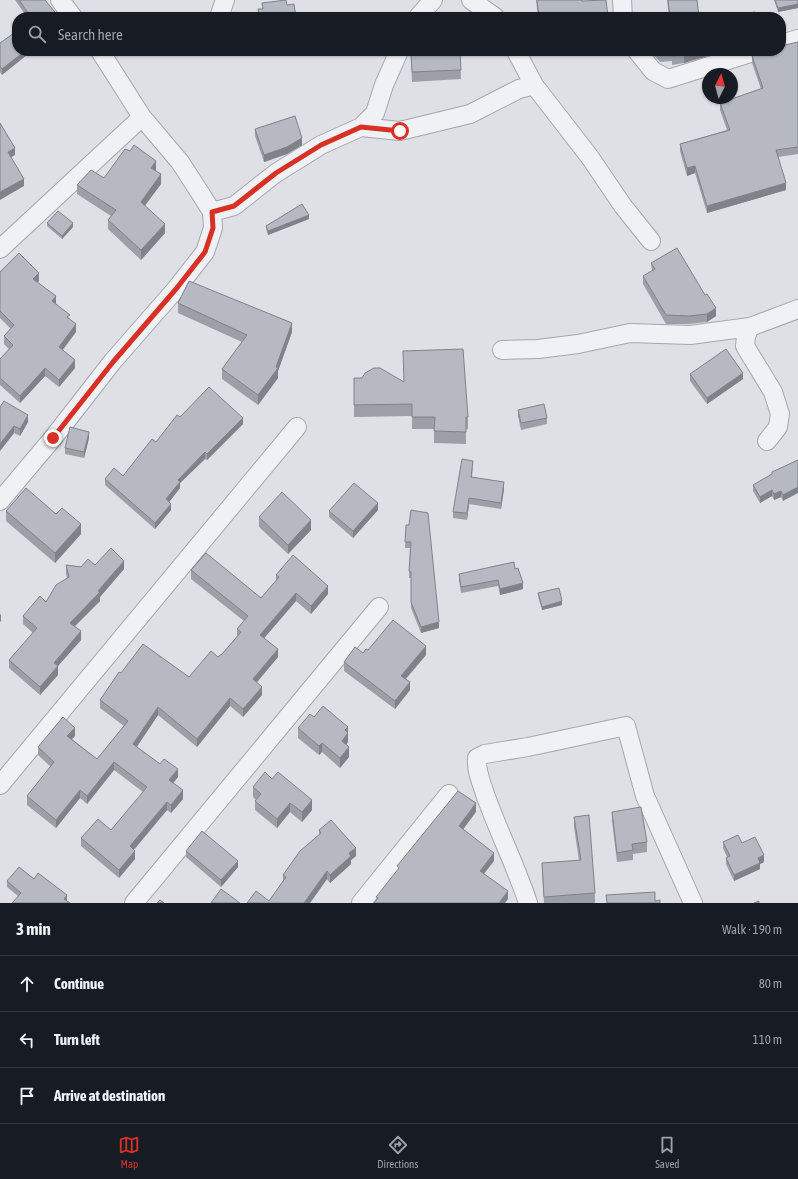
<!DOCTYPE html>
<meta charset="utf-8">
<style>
body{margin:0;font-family:"Asap Condensed",sans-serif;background:#242831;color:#f1f3f6}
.compass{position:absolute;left:702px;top:68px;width:36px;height:36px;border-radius:50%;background:#171b24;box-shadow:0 1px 3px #0004;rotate:6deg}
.stop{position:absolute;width:12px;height:12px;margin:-9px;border:3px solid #d93025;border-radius:50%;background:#fff}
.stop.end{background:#d93025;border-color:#fff;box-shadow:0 1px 4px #0008}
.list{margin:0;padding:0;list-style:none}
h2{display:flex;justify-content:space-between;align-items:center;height:52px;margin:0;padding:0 16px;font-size:17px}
h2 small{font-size:13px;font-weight:400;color:#9ea1a6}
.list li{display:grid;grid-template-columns:26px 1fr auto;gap:12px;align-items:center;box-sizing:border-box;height:56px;padding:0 16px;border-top:1px solid #363941}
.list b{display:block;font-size:15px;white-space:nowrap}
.list em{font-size:13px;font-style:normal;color:#9ea1a6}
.icon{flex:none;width:22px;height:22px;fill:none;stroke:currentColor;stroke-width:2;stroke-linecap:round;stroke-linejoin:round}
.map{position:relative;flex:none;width:798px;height:903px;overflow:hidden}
.search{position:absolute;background:#171b24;box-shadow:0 1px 3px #0004;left:12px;right:12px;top:12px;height:44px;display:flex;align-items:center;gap:10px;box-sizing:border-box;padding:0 14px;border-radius:16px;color:#9ea1a6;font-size:15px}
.sheet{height:220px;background:#171b24}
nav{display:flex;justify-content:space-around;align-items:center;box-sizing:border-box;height:56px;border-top:1px solid #363941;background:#171b24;font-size:11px;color:#9ea1a6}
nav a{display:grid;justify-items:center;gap:2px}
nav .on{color:#d93025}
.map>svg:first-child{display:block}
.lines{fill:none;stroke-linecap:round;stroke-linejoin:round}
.street-casing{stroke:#a4a6b0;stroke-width:20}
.street{stroke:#f0f1f5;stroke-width:18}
.wall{fill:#9d9fa7}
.shaded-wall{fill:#7f8288}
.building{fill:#b6b9c2;stroke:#7f8288}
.route{stroke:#d93025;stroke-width:5}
</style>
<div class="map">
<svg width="798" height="903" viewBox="0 0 798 903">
<rect width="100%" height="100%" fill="#dee0e6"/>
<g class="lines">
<defs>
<path id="street" d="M60,0l13,17
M471,0l24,17
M622,0l1,17
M219,17l6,-17
M418,17l15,-17
M781,44l17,-5
M516,51l18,34 55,71 34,50 28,35
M637,51l16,20 15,8 89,-28
M361,127l39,4 70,-17 49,-25 15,-4
M212,212l22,-6 42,-33 45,-28 40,-18 14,-14 9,-28 15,-34
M0,249l142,-132
M502,350l36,-1 40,-5 52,-11 60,2 60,-8
M767,441l11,-14 2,-13 -7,-22 -28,-46 1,-10 4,-9 48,-18
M0,501l53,-63 60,-77 63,-72 29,-37 8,-24 -1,-16 -10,-16 -22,-34 -38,-45 -42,-66
M0,785l297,-358
M134,903l245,-296
M361,903l88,-109
M528,903c-12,-37 -30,-72 -43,-109 -4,-13 -9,-23 -8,-36l8,-4 43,-7 98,-21 19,70 48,107"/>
</defs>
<use href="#street" class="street-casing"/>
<use href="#street" class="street"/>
</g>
<path class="wall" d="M15,0h30l14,17h-32z
M536,0h46l26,17h-70z
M667,0h30l2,17h-30z
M774,0h24v8l-20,4z
M17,31l-15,44 -2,-3v-29z
M798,42v112l-20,3 8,33 -79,23 -12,-40 -8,3 -7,-25v-7l47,-14 -7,-20v-7l41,-14 -9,-26v-7z
M416,51h44l1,28 -49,3 -1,-27h5z
M650,51h74l-40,12 -12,2v-4l-12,1z
M255,129l47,16 -15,9 -23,8 -9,-26z
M156,170v1l5,13 -16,21 20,28 -24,27 -33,-31v-9l3,-4 -34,-22v-9l27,-7z
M309,219l-41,16 -2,-6v-3z
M47,223l26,4 -11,12 -15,-13z
M651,263l54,32 11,21 -9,6 -18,2h-23l-23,-40v-8l9,-5z
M0,272l39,9 -2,1 33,37 6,13 -13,18 12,18 -16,19 -14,-11 -25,27 -20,-18v-26l9,-10 -5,-5v-8l7,-7 -11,-11z
M178,303l114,29 -14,39v7l-20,27 -36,-26v-10l20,-27 -64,-29z
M690,374l53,5 -36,25 -17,-23z
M354,378l49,4 65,35v12h-2v15l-32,-1v-14h-22v-13l-58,1z
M0,407l28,15 -8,14 -6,-3 -14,18z
M518,410l29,8v6l-26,6 -3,-14z
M180,417l63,7 -36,36 -2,-1 -25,24v5l-11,14 2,8 -16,19 -50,-44v-6l18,-3 33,-34z
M89,438l-5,20 -19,-4v-6z
M798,460l-15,41 -2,-4 -7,3 -2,-4 -12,7 -7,-12v-6l19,-11v-2z
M473,467l-1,10 32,12 -3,20 -32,-5 -2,16 -14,-2v-6z
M378,510l-25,28 -24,-21v-6z
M6,511l50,3 25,20 -26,29 -49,-42z
M259,517l52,13 -23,24 -29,-27z
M406,525l33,103 -18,5 -10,-25v-30h-2l1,-30h-5z
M66,565l15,2 14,-2 29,4 -24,28v4l-25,25 6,14 -23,26v9l-18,20 -31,-27v-8l24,-27 -10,-9v-8l23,-14 21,-24 -1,-4z
M515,569l8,20 -23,6 -2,-9 -37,7 -2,-13v-6z
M191,570l70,28 15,-17v-6l52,19 -17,20 -15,-13 -32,37 14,19 -21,25 5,13 -19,22 -13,-11 -33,41 -39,-32 -21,32 41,30 -5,6 10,16 -12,14 -4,-3 -33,40 1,9 -16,19 -38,-32v-8l30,-8 32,-38 -29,-22 -27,34 -7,-6 -24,30 -29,-23v-9l24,-29 -13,-12v-8l37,-11 -3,3 25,20 27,-33 -24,-18v-8l21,-27 68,4 34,-24 14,-17v-7l7,-8 -53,-42z
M538,593l24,12 -20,5 -4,-14z
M368,650l58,5 -20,24 4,11 -15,19 -51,-38v-9z
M314,717l34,15v10l-2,3 3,12 -9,11 -18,-16 -3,3 -21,-17v-10z
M253,787l59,23 -10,12 -12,-10 -13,16 -22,-18v-9l1,-1 -3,-3z
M612,812l35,30v10l-14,2v6l-16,2 -5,-41z
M574,817l21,76v10h-51l-2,-30v-10l37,-2 -5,-34z
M319,830l37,26 -5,4v4l-21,19 -3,-4 -17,24h-63l22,-2 14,-20v-6l36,-40z
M723,842l19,1 22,19 -4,2v5l-26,12 -8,-17v-6l1,-1 -4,-9z
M186,851l52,16 -17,20 -35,-30z
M34,879l33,22 -49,-5 -11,-9v-6z"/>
<path class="shaded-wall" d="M798,4v4l-20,4v-4z
M25,51h7l-30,24v-6z
M696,51h28l-40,12v-8z
M302,138v7l-15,9 -23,8v-7z
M15,148v7l-7,4v-7z
M156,161v9l-5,7v-9z
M695,166v7l-8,3v-8z
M161,174v10l-20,27v-9z
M24,179v7l-24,14v-8z
M786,183v7l-79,23v-7z
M309,215v4l-41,16v-4z
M73,223v4l-11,12v-3z
M165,224v9l-24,27v-10z
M39,273v8l-6,6v-8z
M56,296v8l-4,5v-8z
M716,308v8l-9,6v-8z
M292,323v9l-14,39v7l-20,27v-10l18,-28z
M76,324v8l-17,22v-7z
M75,360v8l-16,19v-7z
M45,368v8l-25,27v-7z
M743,373v6l-36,25v-6z
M28,415v7l-8,14v-7z
M243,418v6l-36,36v-6z
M14,426v7l-14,18v-7z
M89,432v6l-5,20v-6z
M205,452v7l-25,24v5l-14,18v-7l12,-19z
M504,482v7l-3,20v-6z
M798,487v6l-15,8v-6z
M772,490v6l-12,7v-6z
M781,491v6l-7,3v-6z
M469,498v6l-2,16v-7z
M378,503v7l-25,28v-7z
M171,504v6l-16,19v-6z
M311,520v10l-23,24v-9z
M81,524v10l-26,29v-10z
M124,561v8l-24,28v4l-30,30v-8z
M523,583v6l-23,6v-6z
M328,586v8l-17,20v-8z
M296,593v8l-36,42v-8z
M562,601v4l-20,5v-3z
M1,614v7l-1,1v-7z
M439,622v6l-18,5v-6z
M81,631v9l-24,27 1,-1v9l-18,20v-8l14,-24z
M426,646v9l-25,29v-8z
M278,649v8l-25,30v-8z
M410,682v8l-15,19v-8z
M262,687v8l-19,22v-8z
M230,698v8l-33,41v-8z
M158,707v8l-25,37v-8z
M348,727v15l-6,8v-9l3,-11z
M75,728v8l-8,8v-8z
M322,743v9l-3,3v-9z
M349,747v10l-9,11v-10z
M114,762v8l-27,34v-8z
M178,769v8l-9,11v-8z
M80,790v8l-24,30v-8z
M183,790v9l-12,14v-8z
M312,800v10l-10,12v-10z
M167,802v8l-37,44v-8z
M290,803v9l-13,16v-9z
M476,803v9l-17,23v-9z
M356,848v8l-5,4v4l-21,19v-8l19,-22z
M135,851v8l-16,19v-8z
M494,853v8l-14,18v-8z
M764,855v7l-4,2v5l-26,12v-6l24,-17z
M238,861v6l-17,20v-7z
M327,871v8l-17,24h-6z
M508,891v8l-3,4h-6z
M67,895v6l-3,-2z"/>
<path class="building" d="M19,0h26l14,17h-28z
M286,0l1,5 7,-1 2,13h-44l7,-1 -1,-7h5l-1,-6z
M537,0h45v1l24,-1 2,17h-69z
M668,0h29l2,17h-29z
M775,0h23v4l-20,4z
M755,12l1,5h-28z
M726,13l1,4h-19z
M17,31v20h8l-23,18 -2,-3v-23z
M798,42v105l-22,3 10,33 -79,23 -12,-40 -8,2 -7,-24 50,-14 -10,-27 43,-15 -11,-32 12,-5h17v-5z
M417,51h43l1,19 -49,2 -1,-17h6z
M657,51h39l-12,4 -12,1v-4l-12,2z
M295,116l7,22 -15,9 -23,8 -9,-26z
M0,123l15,25 -7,4 16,27 -24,13z
M134,145l22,16 -5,7 10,6 -20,28 24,22 -24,26 -33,-30 8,-10 -39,-25 14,-15 13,8 21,-29 5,2z
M302,204l7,11 -41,16 -2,-5z
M58,211l15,12 -11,13 -15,-13z
M677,248l28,47 2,-1 9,14 -9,6 -18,2 -23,-1 -23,-39 12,-7 -4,-6z
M19,253l20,20 -6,6 23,17 -4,5 18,14 -3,2 9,7 -17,23 16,13 -16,20 -14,-12 -25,28 -20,-18v-19l13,-14 -9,-9 10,-11 -14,-14v-39z
M189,281l103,42 -16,44 2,1 -20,27 -36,-26 25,-34 -69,-32z
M463,349l5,68h-2v15l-32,-1 1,-14h-23v-13l-58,1v-27h8l3,-5 9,-5h6l24,14 -1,-31z
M726,349l17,24 -36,25 -17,-24z
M209,387l34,31 -36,36 -2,-2 -27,28 2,2 -14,17 5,5 -16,19 -50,-44 9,-11 9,8 29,-37 4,3 21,-27 3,2z
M4,401l24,14 -8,14 -6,-3 -14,18v-37z
M544,404l3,14 -26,5 -3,-13z
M70,427l19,5 -5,20 -19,-4z
M462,459l11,2 -2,16 33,5 -3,21 -32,-5 -2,15 -14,-1z
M798,460v27l-15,8 -2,-4 -7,3 -2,-4 -12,7 -7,-12 19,-11v-2z
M354,483l24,20 -25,28 -24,-20z
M26,488l30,26 6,-6 19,16 -26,29 -49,-42z
M282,492l29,28 -23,25 -29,-28z
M411,510l17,3 11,109 -18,5 -10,-25v-30l-2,-1 2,-29h-6l1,-17h3z
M111,548l13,13 -26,30 2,1 -30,31 11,8 -27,32 4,3 -18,21 -31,-27 28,-32 -14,-12 17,-20 6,6 10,-17 13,-8 -3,-12 15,2 7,-8 7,6z
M206,553l55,45 18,-21 -3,-2 17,-20 35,31 -17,20 -15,-13 -36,42 18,14 -25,30 9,8 -19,22 -13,-11 -33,41 -39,-32 -25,37 27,20 4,-5 14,10 -9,11 14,10 -12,15 -4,-3 -37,44 5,5 -16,19 -38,-32 17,-19 13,11 36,-43 -33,-25 -27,34 -7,-6 -24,30 -29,-24 27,-34 -16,-15 25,-30 12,11 -8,8 30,23 31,-38 -28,-21 19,-28 2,1 22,-29 46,33 22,-26 7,6 5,-4 18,-21 -4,-3 11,-13 -57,-46z
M514,562l1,7 3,-1 5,15 -23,6 -2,-9 -37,7 -2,-13z
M559,588l3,13 -20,6 -4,-14z
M393,620l33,26 -25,30 9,6 -15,19 -51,-39 11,-15 8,6 3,-4 2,1z
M323,706l25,21 -3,3 3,3 -6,8 7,6 -9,11 -18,-15 -3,3 -21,-18 12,-14 4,3z
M265,772l7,7 6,-7 34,28 -10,12 -12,-9 -13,16 -22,-18 6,-7 -8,-7z
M458,791l18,12 -17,23 35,27 -14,18 28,20 -9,12h-125l4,-5 -2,-1 23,-29 -2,-2z
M641,807l6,35 -15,2 1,6 -16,3 -5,-41z
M589,815l6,78 -51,4 -2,-34 39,-3 -7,-43z
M331,820l25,28 -7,5 2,3 -21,19 -3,-4 -23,32h-57l9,-12 13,10 17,-24 -3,-2 17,-24 21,-18 -2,-3z
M202,831l36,30 -17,19 -35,-29z
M738,835l4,8 13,-6 9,18 -6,3 2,5 -26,12 -8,-17 4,-2 -7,-14z
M19,867l15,12 4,-6 29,22 -3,4 6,4h-58l9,-10 -14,-12z
M221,889l19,14h-29z
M655,892v9l5,-1v3h-53l-1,-8z
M160,900l4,3h-7z
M759,901v2h-5z"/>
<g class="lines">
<path class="route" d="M53,438l60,-76 63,-73 29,-37 8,-24 -1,-16 22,-6 42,-33 45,-28 40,-18 39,4"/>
</g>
</svg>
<svg class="compass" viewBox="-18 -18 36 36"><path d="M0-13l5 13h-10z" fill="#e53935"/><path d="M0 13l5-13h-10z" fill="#9ea1a6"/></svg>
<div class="stop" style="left:400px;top:131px"></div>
<div class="stop end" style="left:53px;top:438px"></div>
<div class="search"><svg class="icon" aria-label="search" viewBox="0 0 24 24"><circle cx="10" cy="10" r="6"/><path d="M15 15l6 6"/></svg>Search here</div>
</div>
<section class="sheet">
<h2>3 min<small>Walk · 190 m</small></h2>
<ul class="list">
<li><svg class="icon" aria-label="ahead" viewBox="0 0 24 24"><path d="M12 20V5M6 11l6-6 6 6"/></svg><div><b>Continue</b></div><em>80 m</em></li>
<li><svg class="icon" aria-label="left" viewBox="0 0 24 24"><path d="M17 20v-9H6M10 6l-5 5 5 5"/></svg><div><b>Turn left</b></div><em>110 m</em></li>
<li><svg class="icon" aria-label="arrive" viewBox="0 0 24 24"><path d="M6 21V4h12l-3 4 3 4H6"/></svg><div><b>Arrive at destination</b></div></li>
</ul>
</section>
<nav>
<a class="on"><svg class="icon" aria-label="map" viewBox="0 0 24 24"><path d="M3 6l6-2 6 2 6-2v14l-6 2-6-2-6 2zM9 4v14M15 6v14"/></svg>Map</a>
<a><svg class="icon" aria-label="directions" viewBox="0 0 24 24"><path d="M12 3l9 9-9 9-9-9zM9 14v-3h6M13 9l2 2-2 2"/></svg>Directions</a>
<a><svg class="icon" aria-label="saved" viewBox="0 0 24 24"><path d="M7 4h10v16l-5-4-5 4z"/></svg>Saved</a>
</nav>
